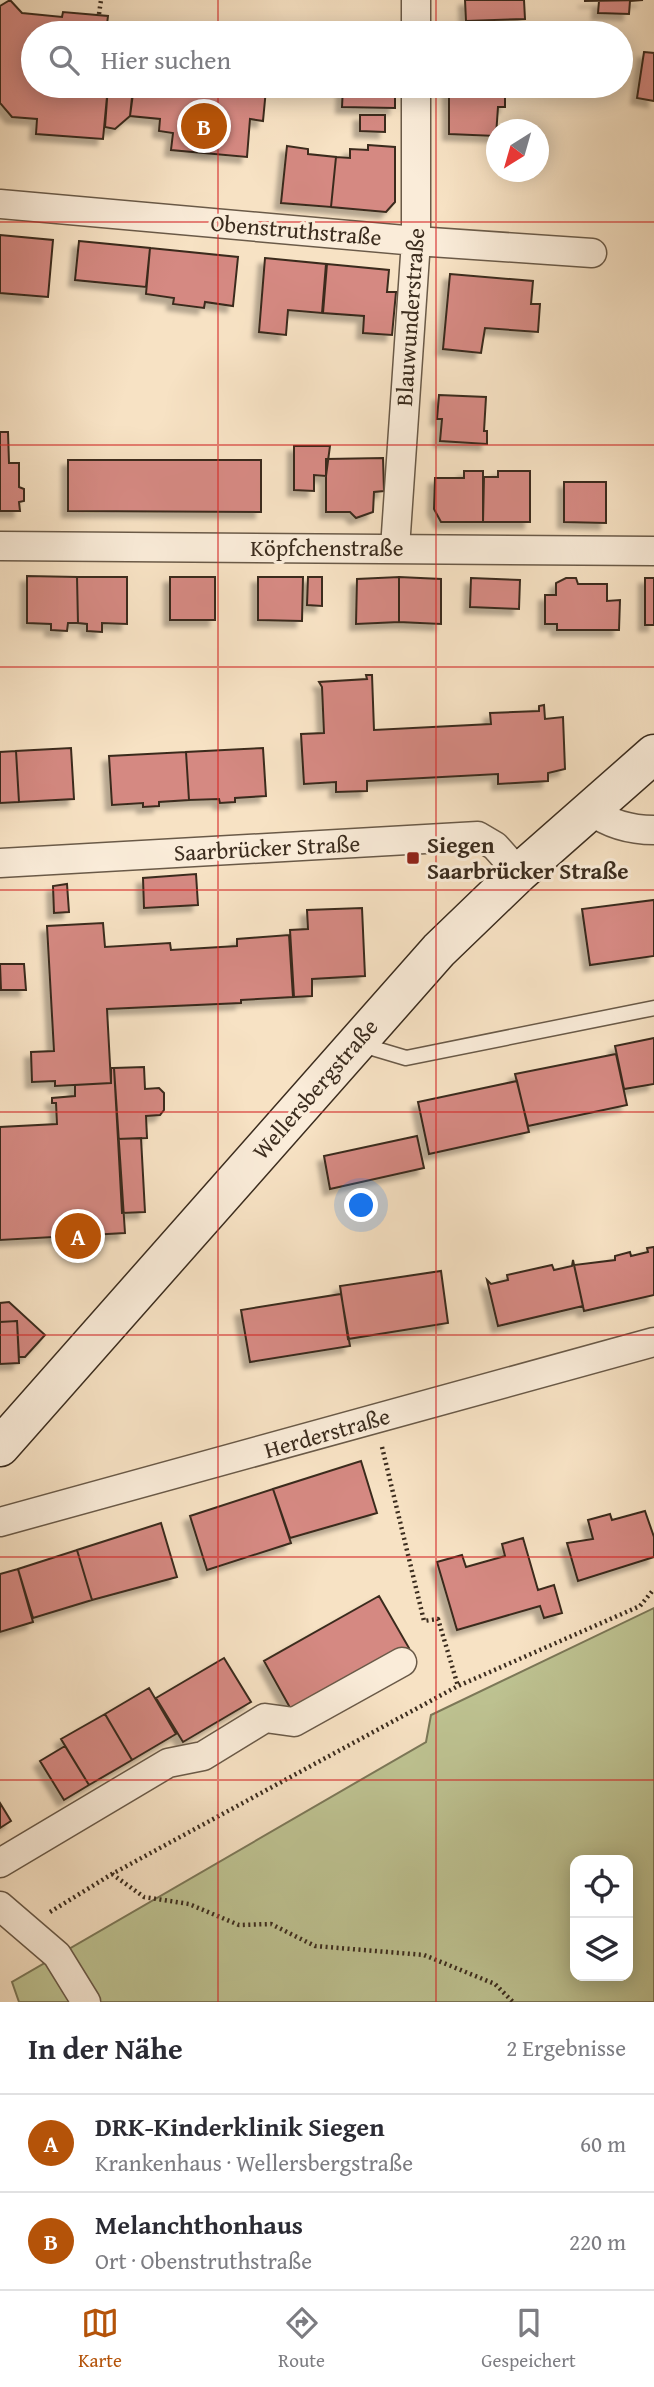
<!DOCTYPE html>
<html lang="de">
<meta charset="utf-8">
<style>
body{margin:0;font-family:"Gentium Book Plus",serif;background:#f7f7f7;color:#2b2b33}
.controls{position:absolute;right:21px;bottom:21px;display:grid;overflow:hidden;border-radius:14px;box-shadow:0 4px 18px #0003}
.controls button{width:63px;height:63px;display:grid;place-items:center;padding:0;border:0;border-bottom:2px solid #e1e1e2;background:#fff;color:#2b2b33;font:35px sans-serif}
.compass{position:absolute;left:486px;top:119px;width:63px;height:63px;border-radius:50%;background:#fff;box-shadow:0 4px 18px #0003;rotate:217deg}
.you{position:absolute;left:362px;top:1206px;width:24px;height:24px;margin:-18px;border:5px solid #fff;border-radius:50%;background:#1a73e8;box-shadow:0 0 0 10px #1a73e833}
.badge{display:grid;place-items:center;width:46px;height:46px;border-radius:50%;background:#b45309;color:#fff;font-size:23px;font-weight:700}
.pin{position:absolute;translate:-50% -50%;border:4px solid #fff;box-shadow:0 2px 7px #0006}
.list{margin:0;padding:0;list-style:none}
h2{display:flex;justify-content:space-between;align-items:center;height:91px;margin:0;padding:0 28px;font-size:30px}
h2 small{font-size:23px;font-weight:400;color:#7c7c81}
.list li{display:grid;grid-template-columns:46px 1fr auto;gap:21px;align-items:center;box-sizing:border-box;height:98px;padding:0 28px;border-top:2px solid #e1e1e2}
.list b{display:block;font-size:26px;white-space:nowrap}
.list p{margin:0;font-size:23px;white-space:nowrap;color:#7c7c81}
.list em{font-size:23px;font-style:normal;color:#7c7c81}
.icon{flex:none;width:38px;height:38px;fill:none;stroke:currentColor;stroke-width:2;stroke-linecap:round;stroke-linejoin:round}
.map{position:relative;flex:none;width:654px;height:2002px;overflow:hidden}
.search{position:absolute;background:#fff;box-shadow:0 4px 18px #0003;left:21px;right:21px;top:21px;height:77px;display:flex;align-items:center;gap:18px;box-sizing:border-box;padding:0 24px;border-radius:38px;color:#7c7c81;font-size:26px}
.sheet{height:287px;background:#fff}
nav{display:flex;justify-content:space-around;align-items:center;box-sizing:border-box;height:98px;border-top:2px solid #e1e1e2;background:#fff;font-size:19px;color:#7c7c81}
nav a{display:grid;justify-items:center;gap:4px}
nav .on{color:#b45309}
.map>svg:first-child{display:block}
.green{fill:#bec392;stroke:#7c7858;stroke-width:2;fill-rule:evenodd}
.building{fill:#d58982;stroke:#3b2c1e;stroke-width:2;filter:url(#shadow)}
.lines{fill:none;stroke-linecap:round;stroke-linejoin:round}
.lane-casing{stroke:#6a5a48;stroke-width:17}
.street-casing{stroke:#6a5a48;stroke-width:31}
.secondary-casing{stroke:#3b2c1e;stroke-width:41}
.path{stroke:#3b2c1e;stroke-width:4.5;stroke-dasharray:2 3.5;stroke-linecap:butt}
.lane{stroke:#faecd9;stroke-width:14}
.street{stroke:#faecd9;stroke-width:28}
.secondary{stroke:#faecd9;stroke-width:38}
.grid{fill:none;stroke:#d62828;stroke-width:2;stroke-opacity:0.55}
.poi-dot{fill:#8f2418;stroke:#faecd9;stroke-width:2.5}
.labels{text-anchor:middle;stroke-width:6;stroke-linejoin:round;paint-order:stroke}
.street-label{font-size:23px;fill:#3b2c1e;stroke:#faecd9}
.poi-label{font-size:23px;font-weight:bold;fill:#3b2c1e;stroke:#faecd9;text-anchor:start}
</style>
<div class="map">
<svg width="654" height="2002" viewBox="0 0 654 2002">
<defs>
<filter id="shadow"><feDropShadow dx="-6" dy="6" stdDeviation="2" flood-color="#0004"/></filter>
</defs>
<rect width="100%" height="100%" fill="#f7e2c4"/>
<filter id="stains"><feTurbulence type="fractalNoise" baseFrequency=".00286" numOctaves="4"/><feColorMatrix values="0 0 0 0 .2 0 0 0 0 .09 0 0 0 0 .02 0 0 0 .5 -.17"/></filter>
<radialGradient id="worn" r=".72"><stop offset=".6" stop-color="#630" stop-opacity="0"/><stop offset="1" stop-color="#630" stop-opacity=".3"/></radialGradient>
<path class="green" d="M654,1608v394h-635l-7,-20 414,-240 5,-27zM575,1860h53v116h-53z"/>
<path class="building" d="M10,0l12,13 40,4 1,-5 45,4 -2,17h-73v53h75l-5,53 -67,-5 1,-15 -25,-2 -12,-14v-97z
M465,0h59l1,19 -59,2z
M643,0l-13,1 -1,13 -31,-1 1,-12h-15z
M644,52l10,1v48l-17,-3z
M108,86l25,2 -3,28 -15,13 -10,-2z
M134,86l132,3 -3,32 -13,-2 -3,38 -76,-7 2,-17 -14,-2 1,-12 -30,-3z
M343,86h52v22l-53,-1z
M449,86h56v21h-7l-2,29 -47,-2z
M360,115h25v17l-25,-1z
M368,145l27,2v55l-9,10 -55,-5 5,-50 14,1v-9l18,1z
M287,146l21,3v5l28,3 -5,50 -50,-4z
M0,235l53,5 -5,57 -48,-4z
M79,241l71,7 -4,39 -71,-7z
M150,248l88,9 -5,49 -28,-4 -1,6 -31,-4 1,-6 -28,-4z
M265,258l61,6 -4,49 -34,-3 -2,25 -27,-3z
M327,264l62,6 -2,22h9l-4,43 -29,-2 1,-17 -41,-3z
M450,274l83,7 -2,23h9l-2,28 -53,-4 -4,25 -38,-4z
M439,395l47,2 -2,34h3v13l-47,-3 2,-22h-5z
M0,432h8l1,31h10v24l5,2v12l-5,1 1,9h-20z
M294,446h36l-4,30 -12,-1v16l-20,-1z
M383,458l1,33 -10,1 -1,20 -17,6 -6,-6h-24v-53z
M68,460h193v52l-193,-1z
M464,471h19v51h-42l-7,-13 1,-31h29z
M498,471h32v51h-47l1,-45h14z
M564,482h42v41l-42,-1z
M27,576l50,1 1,46h-10l-1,8 -16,-1v-6l-24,-1z
M77,577h50v47l-25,-1v9l-15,-1v-7l-9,-1z
M170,577h45v43h-45z
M258,577h45l-1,44 -44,-1z
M308,577h14v29l-15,-1z
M399,577l42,2v45l-42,-2z
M399,577v45l-43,2 1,-45z
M471,578l49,2 -1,29 -49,-2z
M566,578h10l2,6h29v17l13,-1 -1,30h-62v-6h-12v-29h11v-12z
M645,578h9v47h-9z
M366,675h6l2,55 117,-6 -1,-11 49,-2v-5l5,-1 1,14 18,-2 2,52 -17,4v8l-50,3v-10l-131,7v10l-31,1v-10l-32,2 -3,-50 23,-1 -2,-46 -3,-5 48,-3z
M71,748l3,51 -55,3 -3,-51z
M263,748l3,48 -31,2v4l-15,1 -1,-4 -30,1 -3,-48z
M16,751l3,51 -19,1v-51z
M186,752l3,48 -30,2v4l-16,1v-4l-31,2 -3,-49z
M196,874l2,31 -54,3 -1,-30z
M67,884l2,28 -15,1 -1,-27z
M654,900v56l-64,9 -8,-56z
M362,908l3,68 -53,3v17l-18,1 -4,-67 18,-1 -1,-19z
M103,923l2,24 65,-4 1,7 66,-4v-7l52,-4 4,62 -52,3v3l-134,6 4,74 -56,3v-5l-23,1 -1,-30 23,-1 -7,-125z
M0,964h24l2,26h-25z
M654,1038v46l-30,5 -9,-43z
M616,1054l11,51 -99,21 -13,-52z
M144,1067l1,22 14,-1 5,5v17l-4,5 -14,1 1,22 -29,1 -4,-71z
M111,1068h3l11,165 -125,7v-113l57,-3 -1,-21h-4v-5l23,-2v-11l36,-2z
M517,1081l12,51 -100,22 -11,-52z
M417,1136l7,32 -94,21 -6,-33z
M141,1138l4,74 -23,1 -4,-74z
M654,1247v48l-70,16 -10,-46 41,-5v-4l15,-4 1,4 17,-4 -1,-4z
M573,1260l10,46 -85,20 -11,-46 4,4 17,-4 -1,-5 45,-10 2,5 18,-4z
M441,1271l7,52 -100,16 -8,-53z
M341,1294l9,52 -100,16 -9,-52z
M9,1302l36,33 -20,22h-6l-2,-36 -17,1v-19z
M17,1321l2,42 -19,1v-42z
M361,1461l16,52 -87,25 -17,-49z
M273,1489l18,54 -84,27 -17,-54z
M645,1511l9,26v20l-76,24 -11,-38 26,-4 -5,-19 22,-6 2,6z
M161,1523l16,54 -85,23 -15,-50z
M523,1538l15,52 16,-5 8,28 -18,5 -4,-12 -83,24 -20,-68 25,-7 4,12 39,-11 -3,-12z
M77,1550l15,50 -59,18 -15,-49z
M18,1569l15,53 -33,10v-58z
M379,1596l30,52 -116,65 -29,-52z
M224,1658l27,44 -68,40 -27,-44z
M149,1688l27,46 -44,26 -27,-46z
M105,1714l27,46 -43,25 -28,-46z
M65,1746l24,39 -25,15 -24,-39z
M0,1803l11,18 -11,7z"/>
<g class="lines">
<defs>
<path id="lane" d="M359,1044l47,14 248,-50"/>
<path id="street" d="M416,0v33
M0,204l416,37 176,12
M0,546l654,5
M395,548l21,-307v-155
M590,810c19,14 40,20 64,20
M0,863l478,-27 17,10 24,27
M0,1522l654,-180
M0,1863l168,-100 35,-7 62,-38 29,4 108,-60
M0,1906l57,49 29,47"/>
<path id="secondary" d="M0,1447l439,-497 80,-77 135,-119"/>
</defs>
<use href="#lane" class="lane-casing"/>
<use href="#street" class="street-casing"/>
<use href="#secondary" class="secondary-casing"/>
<path class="path" d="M99,14l2,-14
M382,1447l42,174 14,-2 20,67
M112,1874l32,23 45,7 50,21 32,-1 44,22 109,9 71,29 18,18
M50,1912l62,-38 346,-188 182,-80 14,-17"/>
<use href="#lane" class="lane"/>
<use href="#street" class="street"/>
<use href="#secondary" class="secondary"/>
</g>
<path class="grid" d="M218,0v33M436,0v33M218,86v1916M436,86v1916M0,222h654M0,445h654M0,667h654M0,890h654M0,1112h654M0,1335h654M0,1557h654M0,1780h654"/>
<rect class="poi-dot" x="406" y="851" width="14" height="14" rx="3.5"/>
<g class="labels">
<g class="street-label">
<text transform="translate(296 230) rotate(5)" y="8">Obenstruthstraße</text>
<text transform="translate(410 317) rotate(-86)" y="8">Blauwunderstraße</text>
<text x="327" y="556">Köpfchenstraße</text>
<text transform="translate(267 848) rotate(-3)" y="8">Saarbrücker Straße</text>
<text transform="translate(315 1089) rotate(-49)" y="8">Wellersbergstraße</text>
<text transform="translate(327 1433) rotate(-16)" y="8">Herderstraße</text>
</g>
<g class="poi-label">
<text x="427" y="853">Siegen<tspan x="427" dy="26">Saarbrücker Straße</tspan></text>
</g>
</g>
<rect width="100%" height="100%" filter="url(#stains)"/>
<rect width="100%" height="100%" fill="url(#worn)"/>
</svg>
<div class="controls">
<button><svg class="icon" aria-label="locate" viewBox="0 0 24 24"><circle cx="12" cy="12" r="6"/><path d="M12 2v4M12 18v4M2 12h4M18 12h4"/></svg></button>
<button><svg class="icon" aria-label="layers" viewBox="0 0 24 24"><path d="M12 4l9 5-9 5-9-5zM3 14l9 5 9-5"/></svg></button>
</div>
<svg class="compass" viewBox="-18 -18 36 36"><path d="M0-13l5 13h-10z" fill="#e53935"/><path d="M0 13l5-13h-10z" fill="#7c7c81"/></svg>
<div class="you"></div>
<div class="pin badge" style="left:78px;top:1236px">A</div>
<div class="pin badge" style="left:204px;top:126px">B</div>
<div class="search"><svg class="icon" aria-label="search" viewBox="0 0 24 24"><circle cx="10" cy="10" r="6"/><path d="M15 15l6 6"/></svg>Hier suchen</div>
</div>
<section class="sheet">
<h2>In der Nähe<small>2 Ergebnisse</small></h2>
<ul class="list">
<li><span class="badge">A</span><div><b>DRK-Kinderklinik Siegen</b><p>Krankenhaus · Wellersbergstraße</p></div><em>60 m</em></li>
<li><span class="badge">B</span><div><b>Melanchthonhaus</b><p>Ort · Obenstruthstraße</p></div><em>220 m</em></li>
</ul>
</section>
<nav>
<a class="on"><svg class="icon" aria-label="map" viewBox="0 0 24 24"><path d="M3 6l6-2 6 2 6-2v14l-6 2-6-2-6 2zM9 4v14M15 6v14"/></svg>Karte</a>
<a><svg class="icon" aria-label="directions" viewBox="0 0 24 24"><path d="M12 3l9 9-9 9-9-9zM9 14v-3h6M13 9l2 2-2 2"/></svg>Route</a>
<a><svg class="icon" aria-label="saved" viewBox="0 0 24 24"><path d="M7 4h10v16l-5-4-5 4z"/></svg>Gespeichert</a>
</nav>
